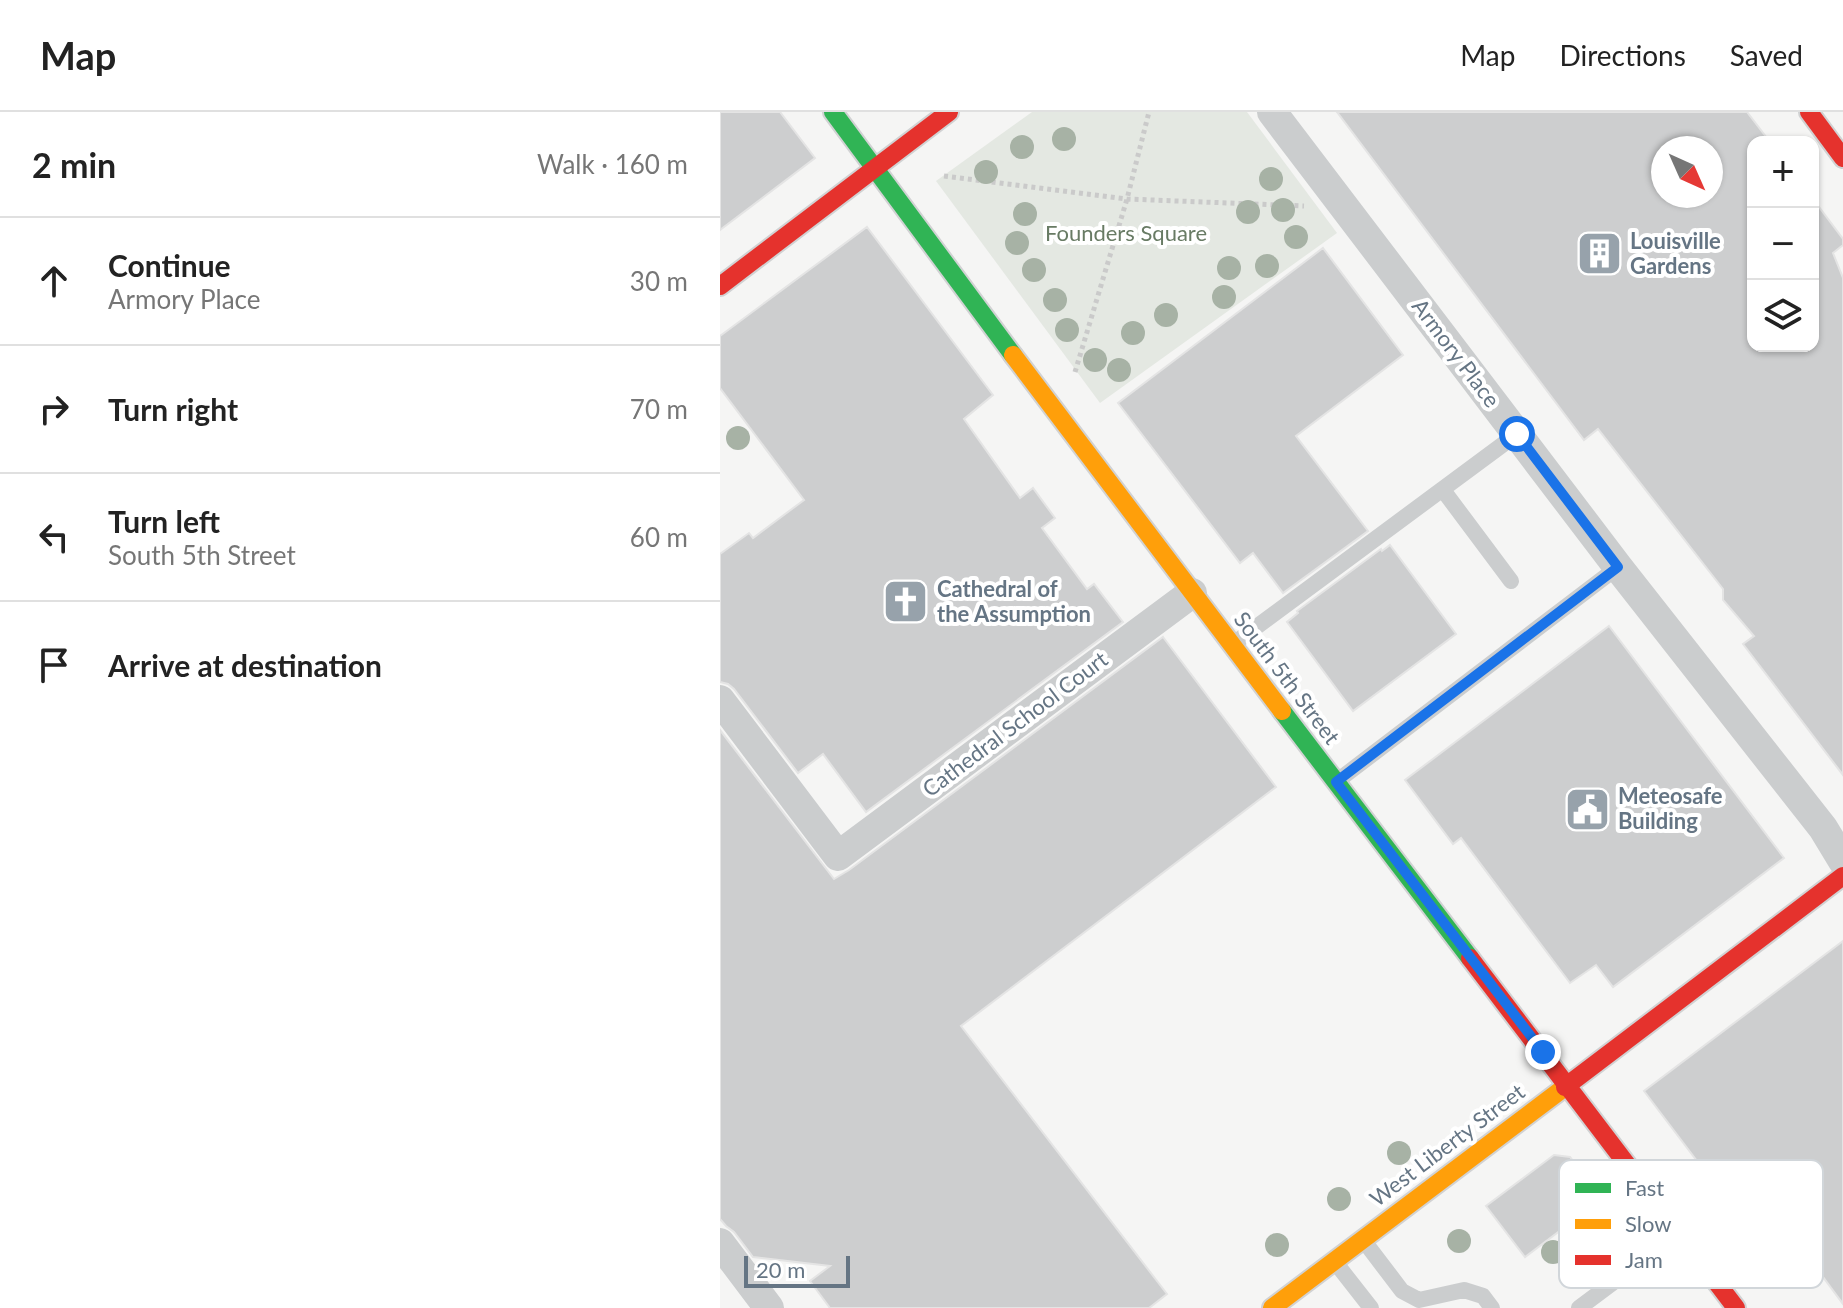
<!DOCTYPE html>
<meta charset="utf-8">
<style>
body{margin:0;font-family:Lato,sans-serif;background:#f6f6f6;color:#222}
.controls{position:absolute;right:24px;top:24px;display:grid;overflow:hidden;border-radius:16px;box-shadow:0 2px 6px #0004}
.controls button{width:72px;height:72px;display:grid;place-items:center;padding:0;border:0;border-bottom:2px solid #e0e0e0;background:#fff;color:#222;font:40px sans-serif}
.compass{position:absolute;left:931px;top:24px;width:72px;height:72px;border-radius:50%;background:#fff;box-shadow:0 2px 6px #0004;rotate:135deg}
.scale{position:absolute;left:24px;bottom:20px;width:106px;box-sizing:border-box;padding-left:8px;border:4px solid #657584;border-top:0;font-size:22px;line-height:28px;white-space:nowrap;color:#657584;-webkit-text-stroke:6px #fff;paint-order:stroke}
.stop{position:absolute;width:24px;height:24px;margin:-18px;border:6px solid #1a73e8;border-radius:50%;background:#fff}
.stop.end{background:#1a73e8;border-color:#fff;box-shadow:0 2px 8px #0008}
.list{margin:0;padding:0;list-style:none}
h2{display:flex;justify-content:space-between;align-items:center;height:104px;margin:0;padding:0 32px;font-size:34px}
h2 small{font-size:26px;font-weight:400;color:#767676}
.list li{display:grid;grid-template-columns:52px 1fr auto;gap:24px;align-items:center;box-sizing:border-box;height:128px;padding:0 32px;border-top:2px solid #e0e0e0}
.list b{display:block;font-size:30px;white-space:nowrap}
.list p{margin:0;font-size:26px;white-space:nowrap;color:#767676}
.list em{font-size:26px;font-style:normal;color:#767676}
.icon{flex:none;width:44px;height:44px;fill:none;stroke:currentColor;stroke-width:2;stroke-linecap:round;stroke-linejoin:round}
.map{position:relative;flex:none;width:1123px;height:1196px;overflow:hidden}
header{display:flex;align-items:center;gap:48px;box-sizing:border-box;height:112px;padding:0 40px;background:#fff;border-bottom:2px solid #e0e0e0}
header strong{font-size:38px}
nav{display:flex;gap:44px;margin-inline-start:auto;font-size:28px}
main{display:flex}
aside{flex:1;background:#fff}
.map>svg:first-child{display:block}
.green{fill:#e4e8e2}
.building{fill:#cdcecf;stroke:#e4e4e4;stroke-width:2;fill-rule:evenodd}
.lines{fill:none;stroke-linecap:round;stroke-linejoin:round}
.fast-casing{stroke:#d1d2d3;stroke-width:22}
.slow-casing{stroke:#d1d2d3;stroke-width:22}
.jam-casing{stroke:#d1d2d3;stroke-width:22}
.path{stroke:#cacaca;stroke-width:5;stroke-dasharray:4 4;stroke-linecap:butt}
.lane{stroke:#cbcdce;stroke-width:16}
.street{stroke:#cbcdce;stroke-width:30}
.fast{stroke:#30b455;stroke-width:18}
.slow{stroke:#ff9f0a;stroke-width:18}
.jam{stroke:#e5322d;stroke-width:18}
.tree{fill:#a7b2a5}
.route{stroke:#1a73e8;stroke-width:10}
.labels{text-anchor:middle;stroke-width:8;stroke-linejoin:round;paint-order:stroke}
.park-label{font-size:22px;fill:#687b64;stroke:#fff}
.poi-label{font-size:22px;font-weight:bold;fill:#657584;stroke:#fff;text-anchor:start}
.street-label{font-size:22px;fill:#657584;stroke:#fff}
.key{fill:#fff;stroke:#d1d6da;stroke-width:2}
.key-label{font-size:22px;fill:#657584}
</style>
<header>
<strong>Map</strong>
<nav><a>Map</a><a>Directions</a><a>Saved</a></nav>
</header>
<main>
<aside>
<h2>2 min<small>Walk · 160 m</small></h2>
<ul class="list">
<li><svg class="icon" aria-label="ahead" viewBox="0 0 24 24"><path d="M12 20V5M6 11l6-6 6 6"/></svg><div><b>Continue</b><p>Armory Place</p></div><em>30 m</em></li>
<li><svg class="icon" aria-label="right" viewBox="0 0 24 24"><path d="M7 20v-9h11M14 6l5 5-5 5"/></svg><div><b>Turn right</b></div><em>70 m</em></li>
<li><svg class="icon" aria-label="left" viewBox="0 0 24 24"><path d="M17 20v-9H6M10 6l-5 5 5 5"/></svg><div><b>Turn left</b><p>South 5th Street</p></div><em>60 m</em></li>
<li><svg class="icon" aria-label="arrive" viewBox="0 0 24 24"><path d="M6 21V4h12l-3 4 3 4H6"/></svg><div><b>Arrive at destination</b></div></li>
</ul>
</aside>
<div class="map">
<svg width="1123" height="1196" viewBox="0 0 1123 1196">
<rect width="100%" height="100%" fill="#f5f5f4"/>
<path class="green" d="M312,0h215l90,121 -237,170 -164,-222z"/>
<path class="building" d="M0,0h60l35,46 -95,72z
M617,0h410l23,30h-17v204h60v-147l30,40v6l-10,8 10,25v497l-100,-131 11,-8 -31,-36v-11l-125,-160 -14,11zM943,36h48v48h-48z
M147,115l126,168 -29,24 56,79 13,-10 22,30 -13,10 45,61 7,-5 29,38 -257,190 -43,-58 -25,19 -64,-84 -6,-5 -8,-2v-128l29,-21 4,5 51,-38 -84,-112v-52z
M603,136l80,107 -107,81 72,95 -85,62 -30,-40 -13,10 -122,-160z
M670,433l66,89 -103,77 -66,-89 11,-9 -1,-2 84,-62 1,2z
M889,514l175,232 -171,129 -17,-22 -26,18 -109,-145 -8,6 -48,-64z
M443,525l113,150 -315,239 206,268 -18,14h-319l-20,-27 20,-15 -77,-9 -19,-25 -8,-6 -6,-7v-489l114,149 15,-9z
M1123,829v363l-74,-100 -25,19 -100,-132z
M834,1043l16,2 32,42 -77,58 -39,-51z"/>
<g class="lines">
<defs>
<path id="fast" d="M113,0l180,243
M562,599l188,247"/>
<path id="slow" d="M293,243l269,356
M552,1196l293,-221"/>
<path id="jam" d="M1089,0l34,46
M0,174l229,-174
M750,846l266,350
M845,975l278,-211"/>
</defs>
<use href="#fast" class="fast-casing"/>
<use href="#slow" class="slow-casing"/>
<use href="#jam" class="jam-casing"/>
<path class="path" d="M224,64l183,23 177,7
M355,260l52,-173 22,-87"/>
<path class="lane" d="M723,378l68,91
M512,533l285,-211
M616,670l282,-215
M644,1129l38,50 17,9 45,-10 19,6 9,12
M615,1150l36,46
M859,1196l48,-36"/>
<path class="street" d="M552,0l346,455 205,261 20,33
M0,588l118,156 354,-263
M0,1131l49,65"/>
<use href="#fast" class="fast"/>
<use href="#slow" class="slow"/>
<use href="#jam" class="jam"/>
</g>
<g class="tree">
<circle cx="344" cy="27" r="12"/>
<circle cx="302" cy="35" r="12"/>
<circle cx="266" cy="60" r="12"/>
<circle cx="551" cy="67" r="12"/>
<circle cx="563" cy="98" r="12"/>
<circle cx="528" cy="100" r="12"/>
<circle cx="305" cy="102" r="12"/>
<circle cx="576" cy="125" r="12"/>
<circle cx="297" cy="131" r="12"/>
<circle cx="547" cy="154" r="12"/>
<circle cx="509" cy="156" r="12"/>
<circle cx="314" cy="158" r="12"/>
<circle cx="504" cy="185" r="12"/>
<circle cx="335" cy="188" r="12"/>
<circle cx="446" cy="203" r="12"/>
<circle cx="347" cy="218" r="12"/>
<circle cx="413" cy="221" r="12"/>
<circle cx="375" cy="248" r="12"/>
<circle cx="399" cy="258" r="12"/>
<circle cx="18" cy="326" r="12"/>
<circle cx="679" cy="1041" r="12"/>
<circle cx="619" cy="1087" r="12"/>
<circle cx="739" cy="1129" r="12"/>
<circle cx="557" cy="1133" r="12"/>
<circle cx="833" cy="1140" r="12"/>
</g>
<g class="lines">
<path class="route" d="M797,322l101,133 -282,215 207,270"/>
</g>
<defs>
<symbol id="building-square" viewBox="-11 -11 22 22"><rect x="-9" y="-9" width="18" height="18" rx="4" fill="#97a2ab" stroke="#fff"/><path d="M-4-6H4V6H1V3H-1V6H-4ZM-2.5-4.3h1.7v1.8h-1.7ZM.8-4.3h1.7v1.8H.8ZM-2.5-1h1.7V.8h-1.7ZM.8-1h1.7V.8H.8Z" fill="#fff"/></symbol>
<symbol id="church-square" viewBox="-11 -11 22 22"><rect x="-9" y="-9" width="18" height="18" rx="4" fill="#97a2ab" stroke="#fff"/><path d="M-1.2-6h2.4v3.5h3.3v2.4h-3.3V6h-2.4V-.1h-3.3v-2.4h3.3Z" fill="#fff"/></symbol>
<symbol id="civic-square" viewBox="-11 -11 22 22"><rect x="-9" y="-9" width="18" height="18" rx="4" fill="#97a2ab" stroke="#fff"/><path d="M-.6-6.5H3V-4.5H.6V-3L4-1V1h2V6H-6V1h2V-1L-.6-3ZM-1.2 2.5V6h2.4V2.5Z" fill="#fff"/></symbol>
</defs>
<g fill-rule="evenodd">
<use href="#building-square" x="854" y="116" width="51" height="51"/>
<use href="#church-square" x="160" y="464" width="51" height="51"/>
<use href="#civic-square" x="842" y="672" width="51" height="51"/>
</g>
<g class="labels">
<g class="park-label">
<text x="406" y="129">Founders Square</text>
</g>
<g class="poi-label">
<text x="910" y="137">Louisville<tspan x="910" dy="25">Gardens</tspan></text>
<text x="217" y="485">Cathedral of<tspan x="217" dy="25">the Assumption</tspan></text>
<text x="898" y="692">Meteosafe<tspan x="898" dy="25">Building</tspan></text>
</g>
<g class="street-label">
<text transform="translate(736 241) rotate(53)" y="8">Armory Place</text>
<text transform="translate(567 566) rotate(53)" y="8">South 5th Street</text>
<text transform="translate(295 612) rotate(-37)" y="8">Cathedral School Court</text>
<text transform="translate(727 1033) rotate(-37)" y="8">West Liberty Street</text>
</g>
</g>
<rect x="839" y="1048" width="264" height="128" rx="12" class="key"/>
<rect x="855" y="1071" width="36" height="10" fill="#30b455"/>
<rect x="855" y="1107" width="36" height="10" fill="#ff9f0a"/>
<rect x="855" y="1143" width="36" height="10" fill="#e5322d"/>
<g class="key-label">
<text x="905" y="1084">Fast</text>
<text x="905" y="1120">Slow</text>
<text x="905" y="1156">Jam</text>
</g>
</svg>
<div class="controls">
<button>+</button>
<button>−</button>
<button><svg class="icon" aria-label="layers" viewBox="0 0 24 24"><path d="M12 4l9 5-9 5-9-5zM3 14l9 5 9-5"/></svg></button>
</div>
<svg class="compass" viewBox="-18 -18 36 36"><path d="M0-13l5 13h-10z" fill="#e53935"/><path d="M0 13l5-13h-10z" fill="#767676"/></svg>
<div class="scale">20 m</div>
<div class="stop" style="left:797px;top:322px"></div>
<div class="stop end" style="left:823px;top:940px"></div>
</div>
</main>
